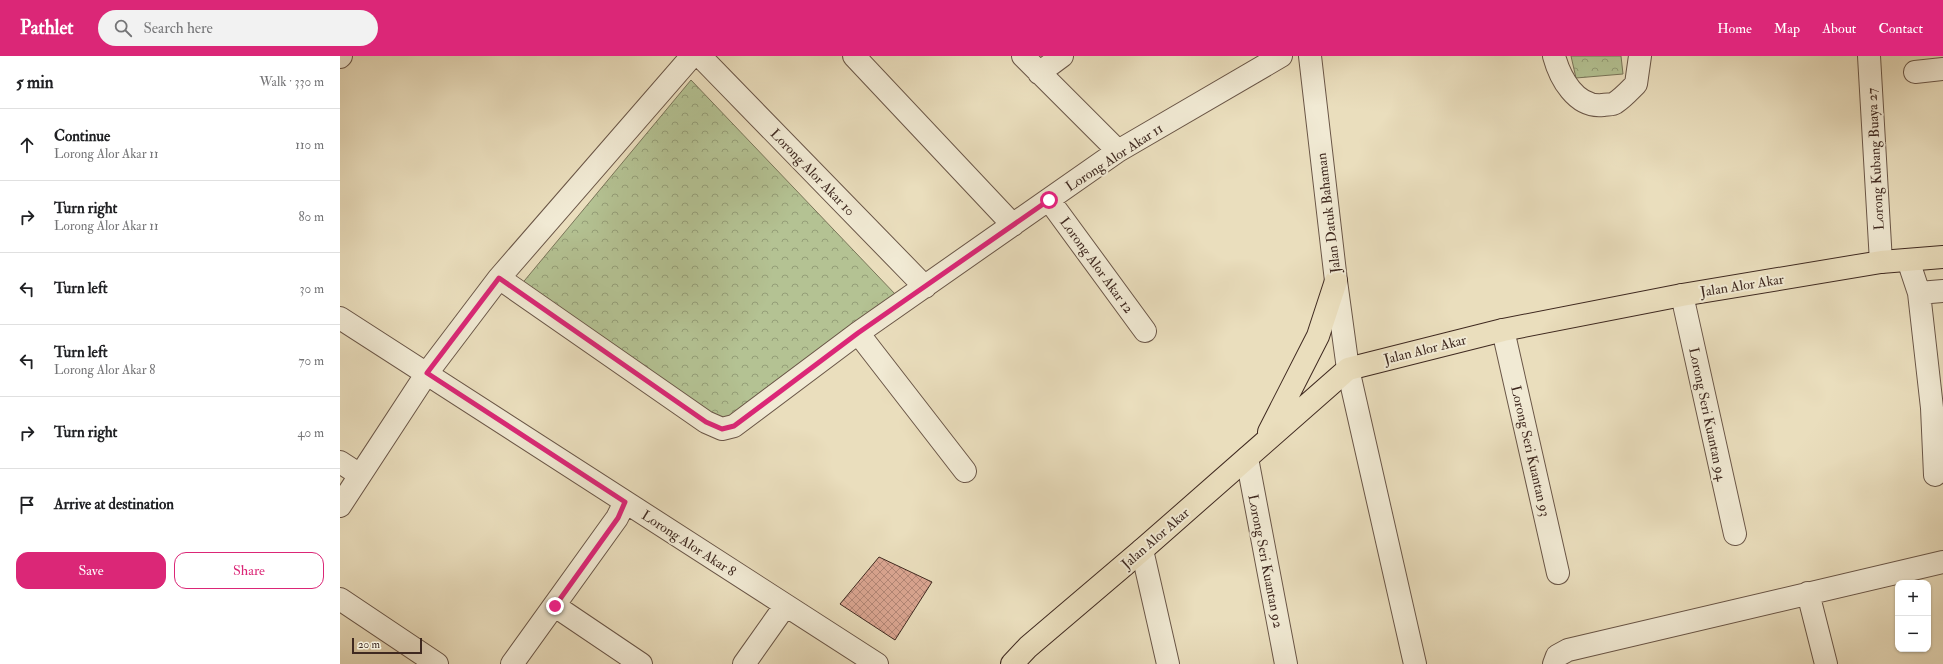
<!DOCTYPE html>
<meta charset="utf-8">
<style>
body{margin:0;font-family:"IM FELL Double Pica",serif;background:#f2f2f2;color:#202124}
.controls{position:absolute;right:12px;bottom:12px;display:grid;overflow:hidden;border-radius:8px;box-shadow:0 1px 3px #0004}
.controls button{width:36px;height:36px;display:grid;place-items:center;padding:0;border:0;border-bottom:1px solid #e0e0e0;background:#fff;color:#202124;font:20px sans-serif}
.scale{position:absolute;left:12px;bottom:10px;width:70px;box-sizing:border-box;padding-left:4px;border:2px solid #3f2920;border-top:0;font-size:11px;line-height:14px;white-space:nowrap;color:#3f2920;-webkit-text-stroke:3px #f1ead4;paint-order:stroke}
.stop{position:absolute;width:12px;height:12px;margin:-9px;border:3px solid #db2777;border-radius:50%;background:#fff}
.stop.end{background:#db2777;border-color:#fff;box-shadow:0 1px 4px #0008}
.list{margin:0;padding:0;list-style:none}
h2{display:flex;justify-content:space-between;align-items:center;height:52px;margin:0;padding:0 16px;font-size:17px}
h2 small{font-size:13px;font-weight:400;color:#757577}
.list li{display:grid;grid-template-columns:26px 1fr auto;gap:12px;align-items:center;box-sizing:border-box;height:72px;padding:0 16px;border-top:1px solid #e0e0e0}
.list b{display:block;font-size:15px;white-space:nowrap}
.list p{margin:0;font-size:13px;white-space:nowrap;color:#757577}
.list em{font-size:13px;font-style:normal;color:#757577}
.actions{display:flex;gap:8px;padding:12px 16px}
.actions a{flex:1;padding:9px 0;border:1px solid #db2777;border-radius:12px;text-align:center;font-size:14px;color:#db2777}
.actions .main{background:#db2777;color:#fff}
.icon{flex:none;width:22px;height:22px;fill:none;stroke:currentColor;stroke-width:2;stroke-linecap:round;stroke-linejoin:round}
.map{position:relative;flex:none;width:1603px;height:608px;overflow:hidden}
header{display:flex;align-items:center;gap:24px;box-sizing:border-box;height:56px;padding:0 20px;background:#db2777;color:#fff}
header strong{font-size:19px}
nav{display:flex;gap:22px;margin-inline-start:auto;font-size:14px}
.search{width:280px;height:36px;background:#f2f2f2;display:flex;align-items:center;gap:10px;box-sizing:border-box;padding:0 14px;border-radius:22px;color:#757577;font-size:15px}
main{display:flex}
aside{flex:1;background:#fff}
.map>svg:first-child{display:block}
.forest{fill:url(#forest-crowns);stroke:#7a765a}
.building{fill:url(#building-cross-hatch);stroke:#3f2920}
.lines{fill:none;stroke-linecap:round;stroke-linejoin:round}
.minor-casing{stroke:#6a5647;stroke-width:24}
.major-casing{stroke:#3f2920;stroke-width:24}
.minor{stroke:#f1ead4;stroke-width:22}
.major{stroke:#eadebd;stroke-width:22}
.route{stroke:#db2777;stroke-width:5}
.labels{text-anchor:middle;stroke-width:4;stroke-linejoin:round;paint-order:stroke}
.street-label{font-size:14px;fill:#3f2920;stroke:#f1ead4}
</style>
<header>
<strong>Pathlet</strong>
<div class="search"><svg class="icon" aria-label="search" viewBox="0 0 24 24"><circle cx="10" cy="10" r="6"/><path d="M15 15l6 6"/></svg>Search here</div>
<nav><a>Home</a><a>Map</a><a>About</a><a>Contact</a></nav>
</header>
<main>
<aside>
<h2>5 min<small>Walk · 330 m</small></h2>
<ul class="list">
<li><svg class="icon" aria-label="ahead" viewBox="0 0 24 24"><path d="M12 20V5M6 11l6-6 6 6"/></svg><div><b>Continue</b><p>Lorong Alor Akar 11</p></div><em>110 m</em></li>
<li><svg class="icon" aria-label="right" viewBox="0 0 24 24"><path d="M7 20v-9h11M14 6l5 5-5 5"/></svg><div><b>Turn right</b><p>Lorong Alor Akar 11</p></div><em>80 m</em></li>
<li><svg class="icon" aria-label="left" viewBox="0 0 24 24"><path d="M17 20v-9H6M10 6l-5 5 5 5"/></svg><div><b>Turn left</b></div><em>30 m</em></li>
<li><svg class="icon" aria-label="left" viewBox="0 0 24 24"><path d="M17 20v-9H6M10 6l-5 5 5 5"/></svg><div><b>Turn left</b><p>Lorong Alor Akar 8</p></div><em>70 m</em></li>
<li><svg class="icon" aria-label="right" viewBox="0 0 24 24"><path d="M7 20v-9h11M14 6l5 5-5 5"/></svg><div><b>Turn right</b></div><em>40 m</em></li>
<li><svg class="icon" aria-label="arrive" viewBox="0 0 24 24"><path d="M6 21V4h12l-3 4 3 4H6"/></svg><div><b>Arrive at destination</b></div></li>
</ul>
<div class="actions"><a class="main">Save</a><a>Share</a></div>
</aside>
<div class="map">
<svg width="1603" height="608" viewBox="0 0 1603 608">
<defs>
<pattern id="forest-crowns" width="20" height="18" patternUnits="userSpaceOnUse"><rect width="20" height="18" fill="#b4c293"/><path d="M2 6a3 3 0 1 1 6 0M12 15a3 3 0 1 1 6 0" fill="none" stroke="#949e78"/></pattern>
<pattern id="building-cross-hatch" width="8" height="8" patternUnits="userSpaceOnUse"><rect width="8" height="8" fill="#dba692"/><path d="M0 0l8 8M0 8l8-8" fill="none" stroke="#b38777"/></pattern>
</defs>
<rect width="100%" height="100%" fill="#eadebd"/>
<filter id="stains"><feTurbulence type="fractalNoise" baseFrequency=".005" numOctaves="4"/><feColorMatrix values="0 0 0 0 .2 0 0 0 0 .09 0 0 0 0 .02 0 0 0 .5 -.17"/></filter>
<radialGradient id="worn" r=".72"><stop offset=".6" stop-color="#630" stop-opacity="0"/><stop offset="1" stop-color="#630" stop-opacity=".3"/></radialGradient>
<path class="forest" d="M1231,0h50l2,18 -47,4z
M351,24l205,215 -171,131 -205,-140z"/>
<path class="building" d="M539,501l53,25 -37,58 -55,-36z"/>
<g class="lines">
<defs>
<path id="minor" d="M360,0l225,231
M514,0l159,169
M683,0l95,95
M970,0l26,225 12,88 67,295
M1214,0c6,22 22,52 49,49 4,-1 9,0 12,-2 8,-5 15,-13 21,-19l4,-28
M1529,0l12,206
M0,1l1,-1
M1575,16l28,-3
M699,17l23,-17
M709,144l96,131
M1568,204l11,33 13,115 3,67
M159,222l207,144 16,7 12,-3 124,-93 260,-182 163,-95
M1579,237l24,-2
M1342,239l53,239
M0,262l537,346
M1163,274l55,243
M518,277l107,138
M907,402l39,206
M0,406l20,13
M0,450l87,-133 72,-95 193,-222
M802,494l26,114
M1468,537l18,71
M0,543l97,65
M215,550l86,58
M172,608l105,-146 8,-16
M404,608l41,-58
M1214,608l3,-8 11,-6 375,-88"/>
<path id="major" d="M929,376l49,-96 18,-55
M672,608l16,-17 114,-97 206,-181 155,-39 179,-35 199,-33 62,-5"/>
</defs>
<use href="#minor" class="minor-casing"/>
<use href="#major" class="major-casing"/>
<use href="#minor" class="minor"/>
<use href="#major" class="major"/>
</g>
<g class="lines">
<path class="route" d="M215,550l63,-88 7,-16 -198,-129 72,-95 207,144 16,7 12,-3 124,-93 191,-133"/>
</g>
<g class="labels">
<g class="street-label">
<text transform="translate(774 101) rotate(-33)" y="5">Lorong Alor Akar 11</text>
<text transform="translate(1535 103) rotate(-93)" y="5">Lorong Kubang Buaya 27</text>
<text transform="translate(473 116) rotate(46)" y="5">Lorong Alor Akar 10</text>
<text transform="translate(988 157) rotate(-97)" y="5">Jalan Datuk Bahaman</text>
<text transform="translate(757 209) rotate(54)" y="5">Lorong Alor Akar 12</text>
<text transform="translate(1402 229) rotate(-9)" y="5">Jalan Alor Akar</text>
<text transform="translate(1085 293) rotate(-14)" y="5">Jalan Alor Akar</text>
<text transform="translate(1368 358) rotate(78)" y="5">Lorong Seri Kuantan 94</text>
<text transform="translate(1191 395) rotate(77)" y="5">Lorong Seri Kuantan 93</text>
<text transform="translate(815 482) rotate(-41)" y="5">Jalan Alor Akar</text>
<text transform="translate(349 487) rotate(33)" y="5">Lorong Alor Akar 8</text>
<text transform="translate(926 505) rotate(79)" y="5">Lorong Seri Kuantan 92</text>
</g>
</g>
<rect width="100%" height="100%" filter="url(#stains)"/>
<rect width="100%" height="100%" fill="url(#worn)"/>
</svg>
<div class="controls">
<button>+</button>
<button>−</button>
</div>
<div class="scale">20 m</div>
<div class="stop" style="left:709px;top:144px"></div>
<div class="stop end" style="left:215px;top:550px"></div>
</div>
</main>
